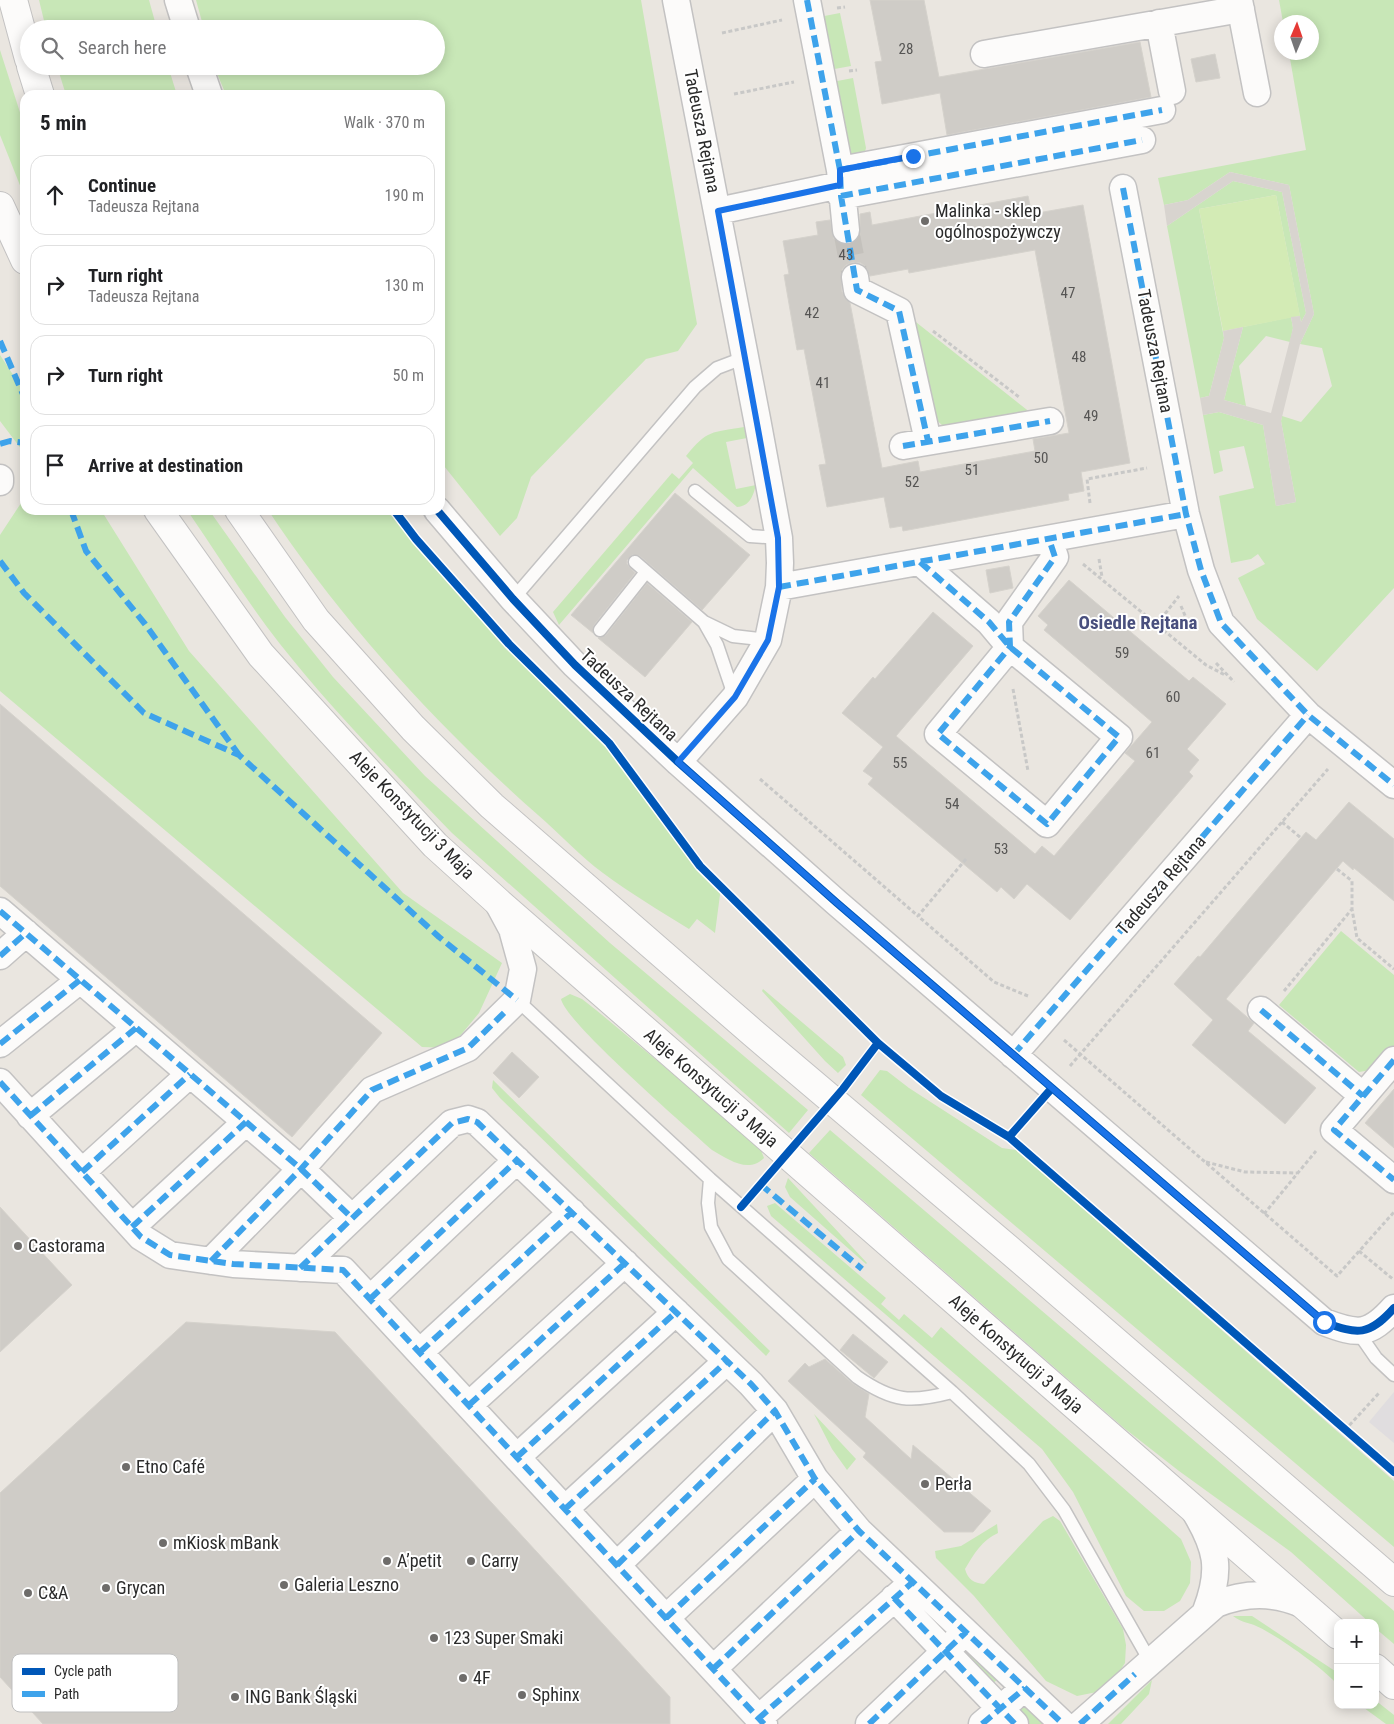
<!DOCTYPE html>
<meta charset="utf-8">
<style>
body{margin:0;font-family:"Roboto Condensed",sans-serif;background:#f2f2f2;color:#202124}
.controls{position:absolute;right:15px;bottom:15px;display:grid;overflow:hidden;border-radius:10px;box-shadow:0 2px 12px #0003}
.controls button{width:45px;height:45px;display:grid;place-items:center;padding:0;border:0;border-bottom:1px solid #e0e0e0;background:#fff;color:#202124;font:25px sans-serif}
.compass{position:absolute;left:1274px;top:15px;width:45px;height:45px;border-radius:50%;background:#fff;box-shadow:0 2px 12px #0003;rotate:2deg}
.stop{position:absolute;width:15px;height:15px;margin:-11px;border:4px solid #1a73e8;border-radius:50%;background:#fff}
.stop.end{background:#1a73e8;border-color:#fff;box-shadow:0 1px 5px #0008}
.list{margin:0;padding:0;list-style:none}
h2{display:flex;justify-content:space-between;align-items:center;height:65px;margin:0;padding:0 20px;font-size:21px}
h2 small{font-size:16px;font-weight:400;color:#757577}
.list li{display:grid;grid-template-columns:32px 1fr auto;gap:15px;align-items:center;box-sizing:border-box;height:80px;margin:0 10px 10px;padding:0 10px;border:1px solid #e0e0e0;border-radius:15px}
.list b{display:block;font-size:19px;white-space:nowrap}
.list p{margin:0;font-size:16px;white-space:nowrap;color:#757577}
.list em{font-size:16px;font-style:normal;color:#757577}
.icon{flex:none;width:28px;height:28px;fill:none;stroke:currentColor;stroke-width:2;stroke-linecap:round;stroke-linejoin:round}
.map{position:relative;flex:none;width:1394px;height:1724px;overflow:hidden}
.search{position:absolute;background:#fff;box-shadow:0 2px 12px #0003;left:20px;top:20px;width:425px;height:55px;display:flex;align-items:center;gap:12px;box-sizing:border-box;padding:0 18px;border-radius:28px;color:#757577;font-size:19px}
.panel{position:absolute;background:#fff;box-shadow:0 2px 12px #0003;left:20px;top:90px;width:425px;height:425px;border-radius:15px}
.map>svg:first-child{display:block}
.industrial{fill:#e0dddf}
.green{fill:#c8e7b7}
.pitch{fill:#d3ebb5}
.plaza{fill:#d8d4cf}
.building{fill:#cfccc7;stroke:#d5d2cc;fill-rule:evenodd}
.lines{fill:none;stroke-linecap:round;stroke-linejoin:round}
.street-tunnel{stroke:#c4c1bc;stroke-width:26;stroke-dasharray:26 13;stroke-linecap:butt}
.lane-casing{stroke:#c3c2c2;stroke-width:15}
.street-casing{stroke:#c3c2c2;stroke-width:29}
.secondary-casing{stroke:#c3c2c2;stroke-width:30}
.path{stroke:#c8c8c7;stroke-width:3;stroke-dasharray:4 2.5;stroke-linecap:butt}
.lane{stroke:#fcfbfa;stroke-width:12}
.street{stroke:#fcfbfa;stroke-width:26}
.secondary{stroke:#fcfbfa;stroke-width:28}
.quiet{stroke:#3ea3eb;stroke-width:6;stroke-dasharray:12 6;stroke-linecap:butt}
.cycleway-casing{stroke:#fff;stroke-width:11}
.cycleway{stroke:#0057b8;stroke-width:8}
.route{stroke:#1a73e8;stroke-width:6}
.poi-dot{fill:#6e6c6a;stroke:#fff;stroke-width:2}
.labels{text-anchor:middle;stroke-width:4;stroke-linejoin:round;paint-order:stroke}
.number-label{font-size:15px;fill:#565554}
.street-label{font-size:18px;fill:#2b2b2b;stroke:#fff}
.poi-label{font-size:18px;fill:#2b2b2b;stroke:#fff;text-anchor:start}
.neighbourhood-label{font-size:19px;font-weight:bold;fill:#494f7e;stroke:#fff}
.key{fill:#fff;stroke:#bfbfbf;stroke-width:1}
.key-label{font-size:14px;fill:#2b2b2b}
</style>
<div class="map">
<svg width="1394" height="1724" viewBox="0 0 1394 1724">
<rect width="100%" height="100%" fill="#eae6e0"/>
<path class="industrial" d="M1394,1392v51l-25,-21z"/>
<path class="green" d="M39,0h110l8,29h-111z
M196,0h445l56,324 -19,27 -32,8 -115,118 -14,41 -17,18 -60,-75v-366h-214l-12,-29h222v-37h-232z
M1279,0h115v588l-77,83 -60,-52 -19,-41 27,-14 -7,-10 -7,5 -20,4 -12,-67 35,-8 -10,-42 -25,5 4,20 -9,3 -11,-59 16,-3 44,13 13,81 20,-4 -15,-81 1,-5 19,6 31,-36 -10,-38 -22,-4 14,-30 -25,-129 -59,-13 -42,28 -24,5 -6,-27 148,-28 -17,-97 23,-1v-30h-29z
M840,13l11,53 -22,4 -10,-53z
M0,50l25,78v70l-25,-63z
M57,66h111l9,29h-111z
M853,78l13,70 -2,7 -15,2 -17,-75z
M1233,181l49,11 24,121 -5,9 -25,-127 -77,14 25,129 -15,58 -9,2 -33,-172z
M1291,317l2,11 -3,14 -24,-6 -27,30 7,40 -22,-6 19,-73z
M912,319l119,94 -88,13 -12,-11z
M0,355l25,38v61l-25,-33z
M744,427l3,11 -21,4 10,47 20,-4c-3,11 -6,21 -19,22l-44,-39 -134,157 -6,-13 119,-139 7,6 14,-16 -7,-7c22,-27 25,-23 58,-29z
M25,497v13h76l88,141 214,242 99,70 -23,50 -29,35 -28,-1 -422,-356v-156z
M187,510h22l76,107 48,60 92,99 185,167 198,167 -19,23 -337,-300c-59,-61 -119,-122 -172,-189 -33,-42 -62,-89 -93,-134z
M268,510h126l22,29 93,105 100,99 91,123 21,21 -6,46 -18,-14 -8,10c-29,-18 -59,-36 -86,-56 -23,-17 -43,-39 -65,-58 -101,-89 -195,-192 -270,-305z
M1341,931l53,44v75l-17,19 -18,3 -80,-67z
M763,989l80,68 3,8 -8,8 -13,-12 -63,-70z
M570,994l12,5 14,11 157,130 6,5 5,13c-16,16 -36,1 -52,-8 -25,-23 -146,-127 -151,-151z
M880,1070l7,1 22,17 93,60 14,2 378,331v66l-533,-452z
M493,1080l277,271 -4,5 -266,-258 -8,-10z
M830,1130l564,481v33l-19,-16v-5h-5l-79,-71 -112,-81 -55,-43 -315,-275z
M788,1178l79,85 -1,1 -76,-67 -5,-10z
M775,1203l111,95 -5,6 18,16 5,-6 28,24 9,-11 240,212 10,23 -1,21 -10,18 -16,10h-20l-18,-15 -53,-104 -31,-43 -271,-233 -4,-10z
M814,1414l42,45 -9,11 -15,-21z
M1053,1516l7,5 63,108 3,16 -1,18 -11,17 -17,12 -20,4 -31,-15 -72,-85 -38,-38 -1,-7 26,-5 36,-22 1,9c-16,7 -24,21 -33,36 3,11 9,14 19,15l59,-63z
M1233,1616h19l86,57v12c-15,-17 -64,-52 -84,-60 -8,-3 -13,-3 -21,-9z
M972,1651l27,27 -9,8 -26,-28z
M1152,1680l-3,14 -28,30h-13z
M1375,1700l19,15v9h-8l-26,-19h15z
M1025,1702l22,22h-19l-13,-13z"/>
<path class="pitch" d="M1276,195l24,121 -77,15 -24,-122z"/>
<path class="plaza" d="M1230,172l59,13 25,129 -14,30 -19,77 15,81 -20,4 -13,-81 -44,-13 -16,3 -3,-17 9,-2 15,-58 -1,-7 20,-4 -19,73 47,13 22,-85 -2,-11 9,-1 1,6 5,-9 -24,-121 -49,-11 -66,45 -3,-21 24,-5z"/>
<path class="building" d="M870,0h54l15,77 201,-35 11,55 -204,38 -7,-42 -58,11 -7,-42 7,-1z
M1215,54l5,24 -24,4 -5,-23z
M1028,196l4,18 51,-9 47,258 -49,9 3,19 -16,3 1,6 -166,31 -1,-5 -12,2 -6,-31 -57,10 -8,-42 7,-1 -22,-115 -7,1 -13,-75 5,-1 -6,-33 35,-6 -2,-13 14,-2 4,19 6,5 8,1 7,-3 5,-6v-22l10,-2 2,13zM1035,250l34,183 -36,6 2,12 -115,21 -2,-11 -36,7 -32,-165 -8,-11 -1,-21 5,-6 7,-3 8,1 5,4 4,9 38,-7 1,4z
M675,493l75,62 -48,55 -62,-54 -8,-1 -5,5v4l8,9 -41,52 -1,8 -22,-18z
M1009,566l4,22 -23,5 -4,-23z
M1069,580l120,101 4,-4 33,27 -39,45 12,11 -10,12 4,4 -123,144 -43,-36 -13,15 -13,-12 -4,5 -129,-108 5,-6 -10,-7 20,-24 -41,-34 31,-36 2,2 58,-67 40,34 -77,90 139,118 7,-8 12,10 81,-95 -10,-8 27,-31 -108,-92 4,-5 -10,-9z
M647,583l45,39 -47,55 -47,-39 8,-3z
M0,704l382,329 -90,104 -292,-251z
M1349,802l45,37v62l-40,-33 -1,2 -10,-9 -117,138 28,24 -6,8 68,57 -31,36 -93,-79 21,-25 -39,-36 24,-28 2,1 106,-125 10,8z
M512,1052l27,25 -20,21 -26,-25z
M1394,1089v59l-29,-25z
M0,1207l72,78 -72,67z
M186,1322l149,10 335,365v27h-627l-43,-47v-184z
M853,1334l35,28 -14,16 -34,-28z
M825,1359l27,24 17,11 -4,23 46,42 2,-14 78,66 -18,21h-29l-81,-75 3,-4 -78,-72 17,-18 4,4z"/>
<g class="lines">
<path class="street-tunnel" d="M846,230l9,47"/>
<defs>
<path id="lane" d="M695,491l55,45 29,2
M635,562l69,60 29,14 35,4
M513,599l182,-212 22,-19 29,-11
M704,622l13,23 17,50
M600,630l46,-58
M517,1000l193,179 242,213 77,72 35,46 86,151
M710,1179l-2,24 3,24 17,32 129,118c36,25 54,26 95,15
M1358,1332l18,26 18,17"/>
<path id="street" d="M178,0l9,29
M676,0l81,419 22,119 1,25 -1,24 -11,53 -33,57 -57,65
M807,0l33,170 6,60
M1239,0l18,93
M1159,23l13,68
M984,54l257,-45
M199,66l10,29
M840,170l322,-60
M1123,188l63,326 15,56 20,53 87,92 86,70
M841,196l301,-56
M718,211l122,-26
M855,277l2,13 42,21 29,130
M903,446l147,-25
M0,478v4
M437,510l76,89 62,66 103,97 159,141 487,419c34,13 45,14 70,-14
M920,562l69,60 21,25 109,90 -72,87 -109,-90 72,-87 -1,-25 46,-65 -6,-18
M779,587l407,-73
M0,911l301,258 51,49
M0,956l26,-23
M1261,1010l102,86
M0,1044l80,-64
M1013,1055l295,-340
M1394,1060l-60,70 60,50
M0,1082l141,155 29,18 63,9 110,6 421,454
M30,1116l106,-88
M82,1172l108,-98
M132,1227l114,-105
M211,1261l90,-92 71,-79 96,-42 49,-48 6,-31 -11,-40 -14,-26
M300,1268l152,-145 16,-4 9,3 274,262 24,27 40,68 44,52 204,193
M370,1299l147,-139
M420,1352l152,-140
M469,1405l156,-142
M517,1457l159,-145
M565,1509l162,-148
M1194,1510c23,38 28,59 12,101
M617,1565l158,-154
M894,1598l121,126
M666,1618l149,-139
M713,1669l146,-138
M758,1719l155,-137
M869,1724l88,-84
M982,1724l31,-26
M1080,1724l136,-120c30,-12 57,-12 86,0"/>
<path id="secondary" d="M13,0l16,59
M31,66l9,29
M0,206l25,54
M158,510l103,145 174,190 63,57 840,733
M239,510l77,110 97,108 79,78 261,227 254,215 387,334
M1375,1668l19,17"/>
</defs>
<use href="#lane" class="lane-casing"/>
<use href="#street" class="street-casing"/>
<use href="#secondary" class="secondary-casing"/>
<path class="path" d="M837,8l8,-1
M722,33l60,-13
M849,71l8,-1
M734,94l60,-12
M933,331l86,66
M1090,503l-3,-24 60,-11
M1099,559l3,18
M1083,564l123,101 19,10
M1181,606l5,12
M1157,624l22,-28
M1216,663l18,19
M1013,689l15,82
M760,779l158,137
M1282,822l19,16
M966,859l-48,57 76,66 34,14
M1337,869l15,12v28l5,29 37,31
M1284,991l68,-82
M1064,1040l273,236 57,-64
M1070,1066l258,-297
M1206,1162l39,10 52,1
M1264,1214l52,-63
M1359,1251l35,29
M1345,1430l35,-38"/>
<use href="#lane" class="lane"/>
<use href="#street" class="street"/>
<use href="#secondary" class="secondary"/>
<path class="quiet" d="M807,0l33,170 1,26 16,94 42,21 29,130
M840,170l322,-60
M1123,188l63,326 15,56 20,53 87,92 86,70
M841,196l301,-56
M0,341l25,58
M0,444l10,-3 15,2
M903,446l147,-25
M71,510l15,41 59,73 94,131
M0,561l24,32 120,120 95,42 200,182 78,63
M920,562l69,60 21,25 109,90 -72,87 -109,-90 72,-87 -1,-25 46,-65 -6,-18
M779,587l407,-73
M0,911l301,258 51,49
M0,956l26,-23
M1261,1010l102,86
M0,1044l80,-64
M1013,1055l295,-340
M1394,1060l-60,70 60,50
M0,1082l141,155 29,18 63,9 110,6 421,454
M30,1116l106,-88
M82,1172l108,-98
M760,1184l102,85
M132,1227l114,-105
M211,1261l90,-92 71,-79 96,-42 39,-38
M300,1268l152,-145 16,-4 9,3 274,262 24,27 40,68 44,52 204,193
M370,1299l147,-139
M420,1352l152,-140
M469,1405l156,-142
M517,1457l159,-145
M565,1509l162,-148
M617,1565l158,-154
M894,1598l121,126
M666,1618l149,-139
M713,1669l146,-138
M758,1719l155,-137
M869,1724l97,-92
M982,1724l43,-36
M1080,1724l55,-50"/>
<defs>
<path id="cycleway" d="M394,510l22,29 93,105 100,99 91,123 178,177 63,53 68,41 385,335
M437,510l76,89 62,66 103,97 159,141 487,419c34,13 45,14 70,-14
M1009,1137l43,-49
M741,1207l102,-118 35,-46"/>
</defs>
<use href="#cycleway" class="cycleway-casing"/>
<use href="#cycleway" class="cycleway"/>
</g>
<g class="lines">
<path class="route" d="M913,156l-73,14v15l-122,26 60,327 1,49 -11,53 -33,57 -57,65 159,141 487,419"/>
</g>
<g class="poi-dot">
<circle cx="925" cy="221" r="5"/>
<circle cx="18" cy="1246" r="5"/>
<circle cx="126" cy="1467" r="5"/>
<circle cx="925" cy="1484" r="5"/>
<circle cx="163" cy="1543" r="5"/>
<circle cx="387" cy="1561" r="5"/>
<circle cx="471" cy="1561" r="5"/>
<circle cx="284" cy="1585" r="5"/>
<circle cx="106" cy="1588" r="5"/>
<circle cx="28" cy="1593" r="5"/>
<circle cx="434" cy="1638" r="5"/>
<circle cx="463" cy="1678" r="5"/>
<circle cx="522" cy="1695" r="5"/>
<circle cx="235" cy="1697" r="5"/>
</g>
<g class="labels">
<g class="number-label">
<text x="906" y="54">28</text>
<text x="846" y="260">43</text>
<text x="1068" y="298">47</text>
<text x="812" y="318">42</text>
<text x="1079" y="362">48</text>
<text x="823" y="388">41</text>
<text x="1091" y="421">49</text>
<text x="1041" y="463">50</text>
<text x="972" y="475">51</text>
<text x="912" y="487">52</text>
<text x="1122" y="658">59</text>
<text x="1173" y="702">60</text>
<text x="1153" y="758">61</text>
<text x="900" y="768">55</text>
<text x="952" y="809">54</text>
<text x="1001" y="854">53</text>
</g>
<g class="street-label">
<text transform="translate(702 131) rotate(79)" y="6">Tadeusza Rejtana</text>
<text transform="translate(1155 351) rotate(79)" y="6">Tadeusza Rejtana</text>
<text transform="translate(629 695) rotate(43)" y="6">Tadeusza Rejtana</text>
<text transform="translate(412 815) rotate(46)" y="6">Aleje Konstytucji 3 Maja</text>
<text transform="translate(1161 885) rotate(-49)" y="6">Tadeusza Rejtana</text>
<text transform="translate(711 1088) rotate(41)" y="6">Aleje Konstytucji 3 Maja</text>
<text transform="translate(1016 1354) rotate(41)" y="6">Aleje Konstytucji 3 Maja</text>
</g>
<g class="poi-label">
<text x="935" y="217">Malinka - sklep<tspan x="935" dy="21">ogólnospożywczy</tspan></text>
<text x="28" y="1252">Castorama</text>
<text x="136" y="1473">Etno Café</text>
<text x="935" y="1490">Perła</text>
<text x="173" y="1549">mKiosk mBank</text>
<text x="397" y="1567">A’petit</text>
<text x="481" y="1567">Carry</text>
<text x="294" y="1591">Galeria Leszno</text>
<text x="116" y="1594">Grycan</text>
<text x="38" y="1599">C&amp;A</text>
<text x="444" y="1644">123 Super Smaki</text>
<text x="473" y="1684">4F</text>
<text x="532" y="1701">Sphinx</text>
<text x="245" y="1703">ING Bank Śląski</text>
</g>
<g class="neighbourhood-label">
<text x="1138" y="629">Osiedle Rejtana</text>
</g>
</g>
<rect x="12" y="1654" width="166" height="58" rx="8" class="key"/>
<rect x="22" y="1668" width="23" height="7" fill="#0057b8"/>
<rect x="22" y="1691" width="23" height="6" fill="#3ea3eb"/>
<g class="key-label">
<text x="54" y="1676">Cycle path</text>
<text x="54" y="1699">Path</text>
</g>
</svg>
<div class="controls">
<button>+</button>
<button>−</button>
</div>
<svg class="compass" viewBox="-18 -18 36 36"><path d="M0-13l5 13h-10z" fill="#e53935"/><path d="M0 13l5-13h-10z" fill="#757577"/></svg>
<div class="stop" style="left:1324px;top:1322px"></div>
<div class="stop end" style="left:913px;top:156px"></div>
<div class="search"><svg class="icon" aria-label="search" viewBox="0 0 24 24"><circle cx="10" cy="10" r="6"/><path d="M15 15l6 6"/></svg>Search here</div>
<section class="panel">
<h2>5 min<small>Walk · 370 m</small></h2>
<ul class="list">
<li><svg class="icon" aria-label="ahead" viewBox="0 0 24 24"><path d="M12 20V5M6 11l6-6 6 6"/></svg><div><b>Continue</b><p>Tadeusza Rejtana</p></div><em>190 m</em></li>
<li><svg class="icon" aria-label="right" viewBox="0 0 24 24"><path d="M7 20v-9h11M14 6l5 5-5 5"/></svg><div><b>Turn right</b><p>Tadeusza Rejtana</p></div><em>130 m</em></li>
<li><svg class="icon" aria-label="right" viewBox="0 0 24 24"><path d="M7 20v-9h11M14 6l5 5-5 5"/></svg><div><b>Turn right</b></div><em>50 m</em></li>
<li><svg class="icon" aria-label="arrive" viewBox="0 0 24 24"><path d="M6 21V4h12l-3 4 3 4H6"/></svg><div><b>Arrive at destination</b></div></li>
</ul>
</section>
</div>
